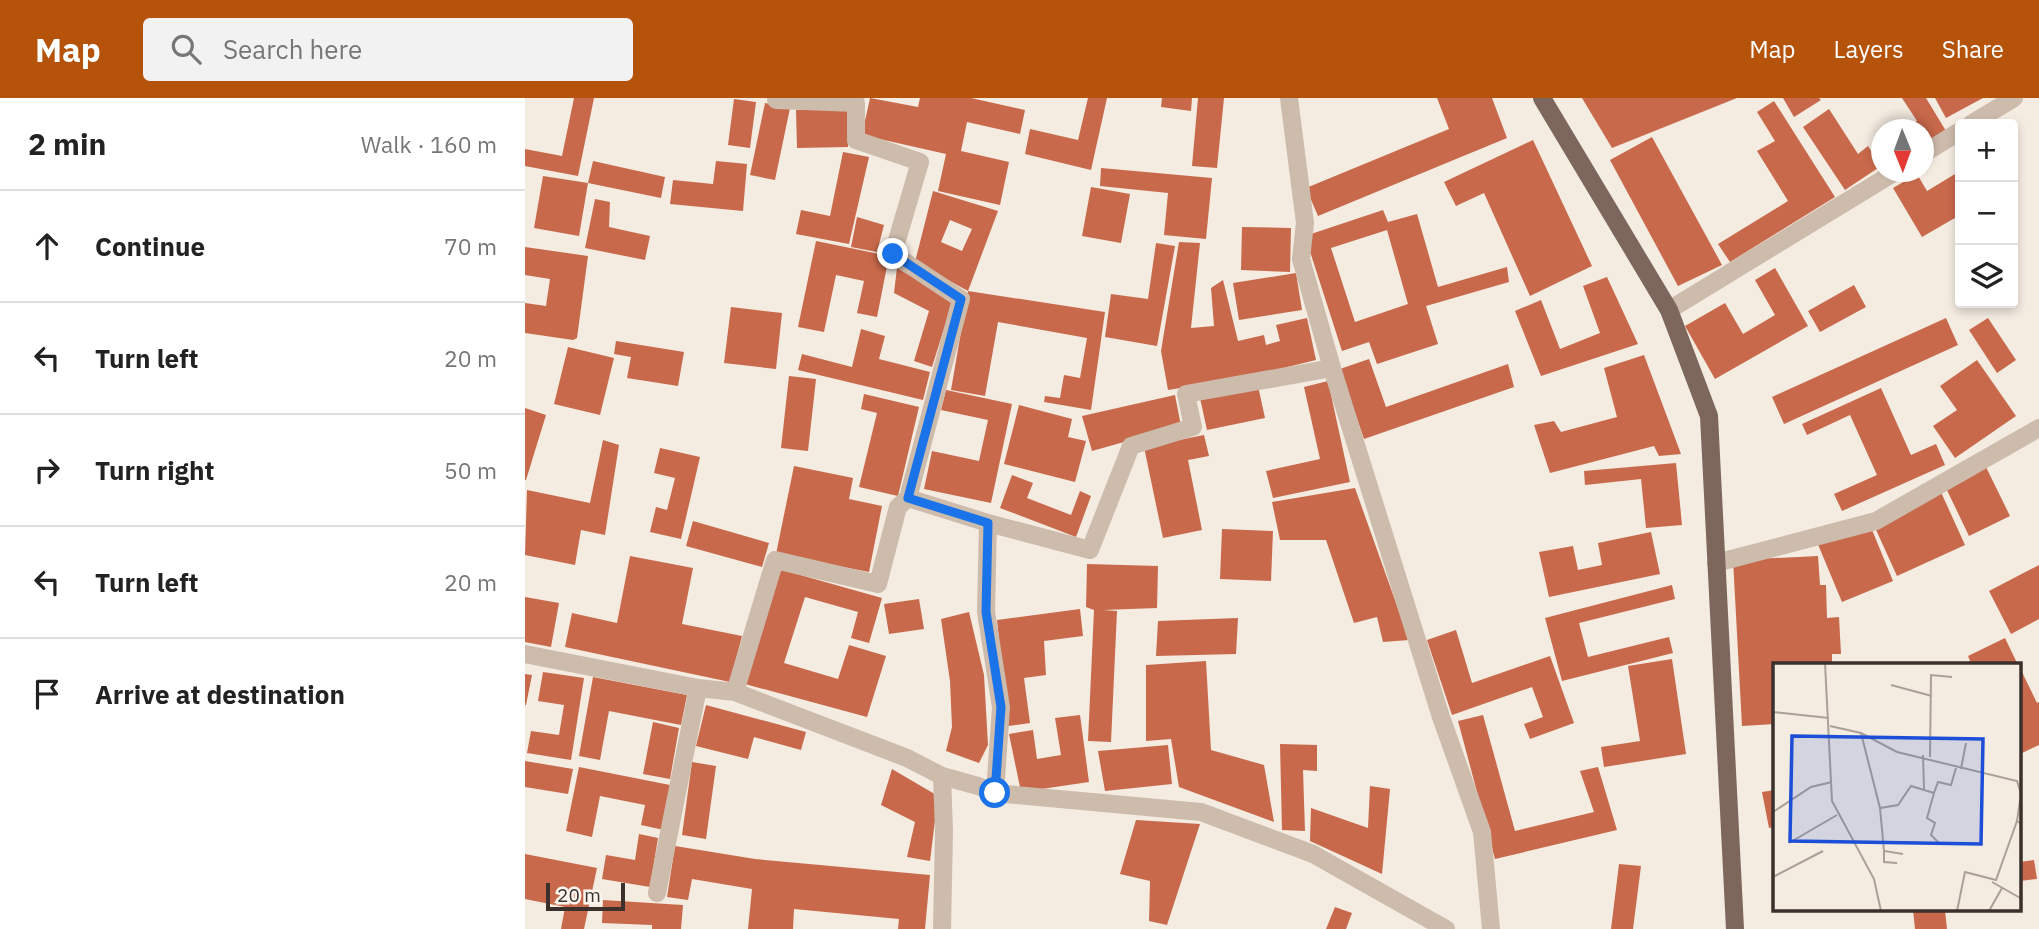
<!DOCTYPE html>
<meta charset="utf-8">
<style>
body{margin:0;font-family:"IBM Plex Sans",sans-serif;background:#f2f2f2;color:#222}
.controls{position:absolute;right:21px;top:21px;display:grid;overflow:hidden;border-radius:7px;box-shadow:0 4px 10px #0003}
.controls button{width:63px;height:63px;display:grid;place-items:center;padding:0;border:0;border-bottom:2px solid #e0e0e0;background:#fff;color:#222;font:35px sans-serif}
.compass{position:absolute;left:1346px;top:21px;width:63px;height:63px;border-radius:50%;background:#fff;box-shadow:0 4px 10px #0003;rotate:179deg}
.scale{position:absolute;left:21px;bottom:18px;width:79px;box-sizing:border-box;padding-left:7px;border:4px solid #3b302b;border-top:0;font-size:19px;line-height:24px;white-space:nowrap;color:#3b302b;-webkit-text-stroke:5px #fbf5ee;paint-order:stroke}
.stop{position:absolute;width:21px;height:21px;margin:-16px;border:5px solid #1a73e8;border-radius:50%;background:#fff}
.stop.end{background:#1a73e8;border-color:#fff;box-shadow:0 2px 7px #0008}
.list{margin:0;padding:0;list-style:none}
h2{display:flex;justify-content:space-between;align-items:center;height:91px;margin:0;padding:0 28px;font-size:30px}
h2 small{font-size:23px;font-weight:400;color:#767676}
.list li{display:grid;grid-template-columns:46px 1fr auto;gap:21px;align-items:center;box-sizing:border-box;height:112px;padding:0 28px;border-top:2px solid #e0e0e0}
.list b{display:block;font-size:26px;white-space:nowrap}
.list em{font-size:23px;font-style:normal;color:#767676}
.icon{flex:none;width:38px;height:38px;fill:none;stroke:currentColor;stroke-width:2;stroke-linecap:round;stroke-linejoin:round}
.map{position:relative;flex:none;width:1514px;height:831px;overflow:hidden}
header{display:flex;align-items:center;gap:42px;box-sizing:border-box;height:98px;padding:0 35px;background:#b45309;color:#fff}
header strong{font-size:33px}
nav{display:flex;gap:38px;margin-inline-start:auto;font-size:24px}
.search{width:490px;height:63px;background:#f2f2f2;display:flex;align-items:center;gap:18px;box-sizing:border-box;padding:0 24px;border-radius:7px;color:#767676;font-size:26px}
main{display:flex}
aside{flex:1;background:#fff}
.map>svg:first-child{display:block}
.building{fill:#c8694b;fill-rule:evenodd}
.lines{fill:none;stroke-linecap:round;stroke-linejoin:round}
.minor{stroke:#cdbbac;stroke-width:18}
.major{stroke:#7d675c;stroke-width:18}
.route{stroke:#1a73e8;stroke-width:9}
.inset-road{fill:none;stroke:#aaa098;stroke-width:2}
.view{fill:#1d4ed8;fill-opacity:0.15;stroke:#1d4ed8;stroke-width:3.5}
.inset-edge{fill:none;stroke:#3b302b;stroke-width:3.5}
</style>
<header>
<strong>Map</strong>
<div class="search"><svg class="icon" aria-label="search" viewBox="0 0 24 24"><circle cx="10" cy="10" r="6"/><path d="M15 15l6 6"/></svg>Search here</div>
<nav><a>Map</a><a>Layers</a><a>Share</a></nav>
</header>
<main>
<aside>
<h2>2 min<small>Walk · 160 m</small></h2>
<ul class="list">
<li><svg class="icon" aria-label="ahead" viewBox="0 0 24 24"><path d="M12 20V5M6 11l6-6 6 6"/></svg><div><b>Continue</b></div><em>70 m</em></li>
<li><svg class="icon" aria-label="left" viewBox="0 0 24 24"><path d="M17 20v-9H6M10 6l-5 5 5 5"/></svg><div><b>Turn left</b></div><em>20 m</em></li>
<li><svg class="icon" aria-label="right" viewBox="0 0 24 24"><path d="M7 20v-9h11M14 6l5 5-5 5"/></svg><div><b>Turn right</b></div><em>50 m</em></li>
<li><svg class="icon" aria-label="left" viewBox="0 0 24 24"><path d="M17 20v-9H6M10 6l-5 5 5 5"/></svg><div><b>Turn left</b></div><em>20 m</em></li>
<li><svg class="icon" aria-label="arrive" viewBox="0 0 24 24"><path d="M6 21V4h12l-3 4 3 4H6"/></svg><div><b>Arrive at destination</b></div></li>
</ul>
</aside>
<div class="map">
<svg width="1514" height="831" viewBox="0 0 1514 831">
<rect width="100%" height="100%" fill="#f4ebe1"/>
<path class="building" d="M49,0h20l-16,78 -53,-10v-17l37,7z
M345,0l48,9 2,-9h51l54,12 -5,24 -53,-12 -6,29 48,11 -9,43 -62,-14 8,-37 -84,-19z
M563,0h19l-16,72 -66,-16 5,-25 48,11z
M637,0h30l-1,13 -30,-4z
M673,0h26l-7,70 -25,-2z
M912,0h55l15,40 -189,78 -12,-28 143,-59z
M1057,0h155l-125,50z
M1258,0h36l2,2 -27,17z
M1377,0h24l20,33 -23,14v-15h-19l13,-9z
M1410,0h48l-37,20z
M209,1l22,3 -6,46 -22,-3z
M1249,3l61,96 -105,65 -12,-18 70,-43 -31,-50 18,-10 -18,-29z
M240,5l25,5 -15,72 -25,-5z
M322,11l1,38 -51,1 -1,-38z
M1304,11l29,45 10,-8 13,20 -36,24 -42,-63z
M1127,39l70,128 -44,21 -68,-126z
M1008,42l59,126 -62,30 -46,-103 -28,13 -12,-24z
M318,54l26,5 -20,87 -53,-10 5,-24 29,6z
M68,63l72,16 -4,21 -73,-15z
M191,63l31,3 -4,47 -73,-7 3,-24 40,4z
M576,70l111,10 -6,61 -42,-4 4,-42 -68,-7z
M1435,73v44l-38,22 -29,-49 24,-14 10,17z
M18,78l45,7 -9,53 -45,-8z
M566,89l39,7 -9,49 -39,-7z
M408,93l65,20 -30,80 137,21 -14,98 -47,-8 1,-6 15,2 4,-23 16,3 7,-40 -89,-16 -13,74 -34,-6 17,-99 -53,-29zM425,122l22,9 -10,22 -21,-9z
M70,101l15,3 -1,25 41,9 -5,24 -60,-12z
M858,112l5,12 29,-8 21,73 69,-20 2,15 -83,24 12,38 -61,20 -8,-22 -27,9 -37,-115zM862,132l21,74 -53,18 -24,-74z
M332,119l27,8 -7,27 -26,-5z
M717,129l49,1 -1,44 -49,-2z
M291,143l73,15 -12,61 -20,-4 7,-32 -28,-6 -12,57 -26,-5z
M654,144l21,1 -9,85 23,-2 -3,-38 12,-8 15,61 26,-6 2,10 14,-4 -4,-16 31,-7 9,42 -69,17 -79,13 -7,-39z
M631,145l19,3 -18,100 -52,-9 6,-43 37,5z
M0,149l63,9 -11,82 -4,2 -48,-7v-30l21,3 4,-27 -25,-4z
M372,170l56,32 -21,67 -18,-6 15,-50 -35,-18z
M1250,170l33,58 -93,53 -30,-53 40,-23 18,31 32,-19 -20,-35z
M771,175l6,37 -63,10 -6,-37z
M1082,179l31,67 -97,32 -26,-65 26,-11 19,49 40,-16 -17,-47z
M1329,187l12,22 -46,25 -12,-21z
M206,209l51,6 -6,56 -52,-6z
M1421,220l12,27 -174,79 -12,-27z
M1463,220l28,42 -19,13 -28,-43z
M336,231l24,7 -6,23 51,13 -7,28 -125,-30 4,-16 50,13z
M91,243l68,11 -6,34 -51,-8 4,-21 -17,-3z
M43,249l46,11 -14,57 -46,-11z
M1119,257l37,99 -22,2 -5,-10 -104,27 -16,-48 20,-4 7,11 56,-15 -13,-49z
M844,261l17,48 122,-43 6,23 -150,52 -24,-70z
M1452,262l39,56 -61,42 -22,-32 24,-16 -17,-24z
M264,278l27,3 -8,72 -27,-3z
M803,283l22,101 -77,16 -7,-27 54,-12 -16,-72z
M733,288l7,32 -58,12 -7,-32z
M1356,290l30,67 25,-11 9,21 -103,46 -8,-17 43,-19 -27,-60 -43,20 -5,-11z
M421,292l66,14 -21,99 -67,-14 8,-38 47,10 9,-41 -47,-10z
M339,296l55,13 -21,89 -39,-9 18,-74 -16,-4z
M650,297l6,31 -89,25 -10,-35z
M494,307l53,14 -4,18 18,4 -11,41 -71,-18z
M0,310l21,7 -20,65h-1z
M679,337l5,21 -21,4 14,70 -39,8 -19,-91z
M78,342l16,5 -14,90 -24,-5 -6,35 -50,-10 2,-65 63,13z
M135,350l40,9 -19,82 -31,-7 6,-25 11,3 8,-32 -21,-5z
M1151,365l6,62 -36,3 -5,-49 -56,6 -1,-14z
M269,368l59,12 -4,21 33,7 -13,66 -93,-18z
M1461,369l24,49 -41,20 -24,-50z
M487,377l21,8 -6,15 44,17 9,-24 11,5 -15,41 -76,-29z
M830,390l51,143 3,9 -26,2 -6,-25 -23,6 -28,-83h-46l-8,-38z
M1415,392l25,55 -68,31 -25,-55z
M1343,422l25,61 -51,21 -25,-60z
M168,423l76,22 -7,24 -76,-21z
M697,431l51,2 -2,50 -51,-2z
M1126,434l9,42 -111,23 -10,-45 34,-6 5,24 24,-5 -4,-22z
M105,458l63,12 -11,56 60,12 -12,46 -165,-35 7,-34 45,10z
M1293,458l2,29h6l1,33 12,-1 2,37h-9v11h-57v59l-33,2 -9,-166z
M562,466l71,2 -1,42 -54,2 14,1 -6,131 -23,-1 6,-131 -8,-3z
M1514,467v54l-28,15 -22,-43z
M254,471l103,29 -13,45 -18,-5 7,-26 -53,-15 -21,66 54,16 11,-34 37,11 -19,61 -122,-33z
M1147,487l3,14 -96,24 9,34 81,-20 4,16 -111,28 -17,-63z
M0,499l34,6 -8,44 -26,-5z
M394,501l5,30 -35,5 -5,-30z
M555,511l3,27 -39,5 2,34 -22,3 6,45 -22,3 -11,-106z
M444,514l15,63 4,70 -9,18 -33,-12 6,-24 -2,-46 -9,-62z
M713,520l-2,36 -80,2 2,-35z
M931,532l16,53 78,-27 24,67 -44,16 -6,-15 19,-7 -11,-30 -80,28 -25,-75z
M1480,540l13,27h-57l9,-4 -2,-5z
M1147,561l14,95 -82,13 -3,-20 39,-6 -12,-75z
M681,563l5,89 53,15 10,57 -95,-35 -8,-48 -25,2v-76z
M1495,570l17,35 2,-1v43l-19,9z
M18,574l41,6 -13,82 -44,-7 4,-22 28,4 5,-30 -26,-4z
M0,576l7,1 -6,30h-1z
M68,579l94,18 -6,30 -72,-14 -9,49 -21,-4z
M181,607l100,27 -5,18 -47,-13 -6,22 -52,-13z
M555,617l9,67 -68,10 -12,-58 24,-4 4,29 24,-4 -6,-37z
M958,617l32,116 79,-19 -14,-41 18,-4 19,63 -122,29 -37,-138z
M128,624l26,6 -9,51 -27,-5z
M755,646l37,1v26l-14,-1 2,61 -23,-1z
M643,647l4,39 -67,7 -7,-40z
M0,663l48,8 -5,25 -43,-7z
M167,664l24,4 -10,73 -24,-4z
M54,669l91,18 -6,45 -23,-5 4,-20 -45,-9 -8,41 -26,-6z
M367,671l46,27 -8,65 -23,-4 8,-35 -34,-17z
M845,688l20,3 -8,85 -72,-33 1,-33 57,20z
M1250,692v37l-6,1 -7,-36z
M611,722l64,4 -33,101 -18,-4 1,-40 -30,-7z
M114,736l19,4 -8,49 -48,-8 4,-24 29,5z
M150,748l80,13 175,16 -5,54h-27l1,-10 -105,-10 -1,20h-45l4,-40 -60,-10 -4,21 -21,-3z
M0,756l72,14 -13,61h-23l4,-22 -40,-8z
M1509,762l3,19 -17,2v-19z
M1094,766l22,2 -8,63h-22z
M78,802l80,5 -2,24h-29v-4l-50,-2z
M810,809l17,6 -6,16h-20z
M1388,812h32l2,19h-32z"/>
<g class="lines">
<path class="minor" d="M764,0l16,125 -4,36 31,109
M251,2l80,3v37l64,22 -27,92 68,45 -53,199 80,25 102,27 41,-104 62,-19 -7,-33 146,-26 109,349 41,115 9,97
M1446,26l43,-26
M1398,56l37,-23
M1144,212l226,-138
M463,425l-2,89 15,95 -6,86
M1191,465l160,-42 163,-93
M0,556l173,34 37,4 172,66 35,18 36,10 17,7 206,19 112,42 133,75
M210,594l40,-132 103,24 20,-77 10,-9
M132,795l41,-205
M417,831l2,-98 -2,-55"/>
<path class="major" d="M1017,0l127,212 40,106 26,513"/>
</g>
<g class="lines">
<path class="route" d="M368,156l68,45 -53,199 80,25 -2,89 15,95 -6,86"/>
</g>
<g transform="translate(1248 565)">
<rect width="248" height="248" fill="#f4ebe1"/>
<path class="inset-road" d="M52,0l7,138 42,78 7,32M118,22l41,11M0,49l56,6M57,63l31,7 36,19 120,29 4,13 -4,27 5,3M88,70l19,75 18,-3 13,-19 23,7 -7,25 8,5 -4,12 8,8h11M150,92l1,34M157,94l1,-82 21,2M188,106l5,-26M161,130l4,-11 13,3 5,-17M107,145l4,43 19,3M0,149l38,-25 21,-5M16,180l48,-28M111,188v11l13,1M0,214l50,-26M219,219l30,17M184,248l8,-39 31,8 21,-59M216,248l13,-23"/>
<path class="view" d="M19,73l191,3 -2,105 -191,-3z"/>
<rect width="248" height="248" class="inset-edge"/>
</g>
</svg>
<div class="controls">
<button>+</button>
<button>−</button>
<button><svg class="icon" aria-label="layers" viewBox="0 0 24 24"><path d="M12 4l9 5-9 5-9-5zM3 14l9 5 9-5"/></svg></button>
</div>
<svg class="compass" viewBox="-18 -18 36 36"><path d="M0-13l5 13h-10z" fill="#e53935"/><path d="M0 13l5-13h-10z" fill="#767676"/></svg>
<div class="scale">20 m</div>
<div class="stop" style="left:470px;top:695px"></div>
<div class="stop end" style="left:368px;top:156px"></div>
</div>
</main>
